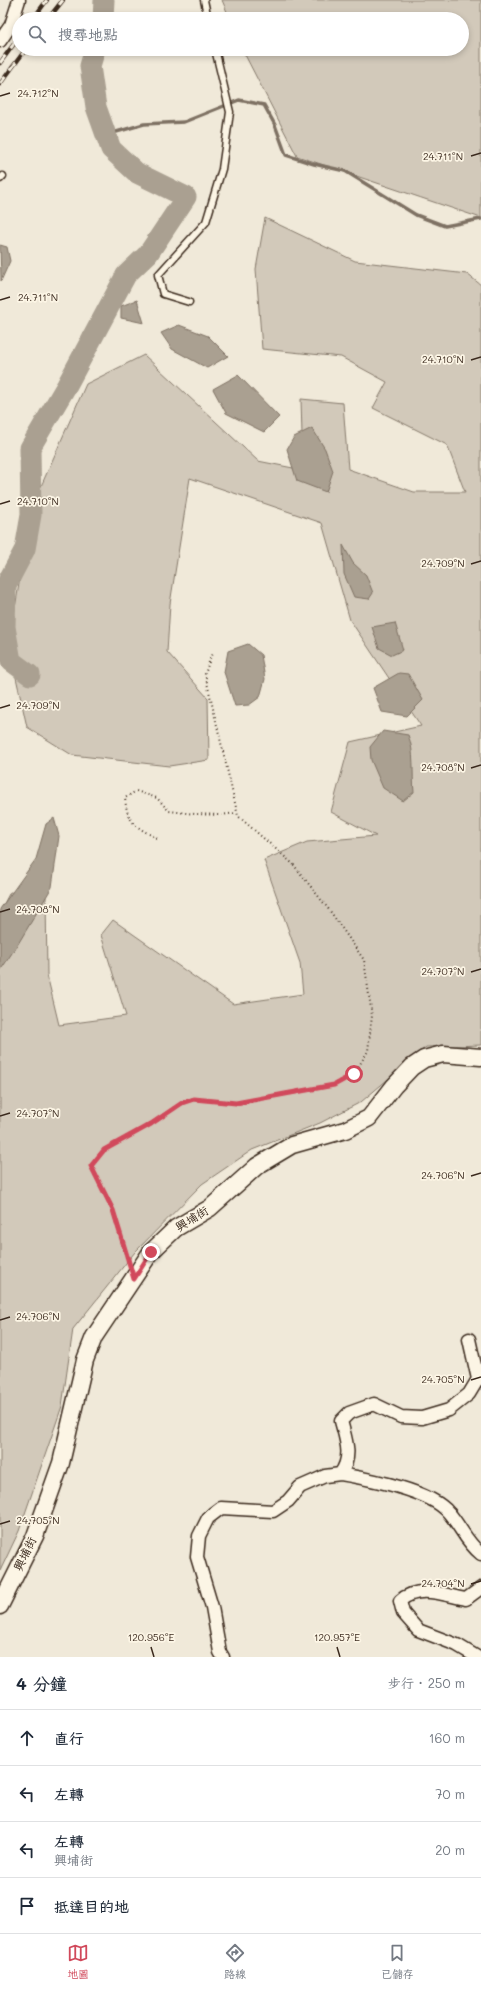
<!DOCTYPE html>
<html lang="zh-TW">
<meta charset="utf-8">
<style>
body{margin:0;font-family:Mali,"LXGW WenKai TC",sans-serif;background:#f2f2f3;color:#1f2937}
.stop{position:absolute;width:12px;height:12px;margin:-9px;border:3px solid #d1495b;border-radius:50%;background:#fff}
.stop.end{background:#d1495b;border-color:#fff;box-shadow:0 1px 4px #0008}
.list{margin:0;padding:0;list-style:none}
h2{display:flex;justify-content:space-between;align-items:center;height:52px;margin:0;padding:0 16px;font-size:17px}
h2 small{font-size:13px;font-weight:400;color:#747a83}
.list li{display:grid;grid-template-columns:26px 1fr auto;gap:12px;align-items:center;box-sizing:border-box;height:56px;padding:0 16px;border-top:1px solid #e0e1e3}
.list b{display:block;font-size:15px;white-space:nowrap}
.list p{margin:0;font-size:13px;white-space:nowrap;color:#747a83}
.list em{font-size:13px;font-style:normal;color:#747a83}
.icon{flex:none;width:22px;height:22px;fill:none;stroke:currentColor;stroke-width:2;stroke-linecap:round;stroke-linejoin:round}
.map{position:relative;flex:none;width:481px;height:1657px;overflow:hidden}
.search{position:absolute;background:#fff;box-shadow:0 2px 6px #0003;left:12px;right:12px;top:12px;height:44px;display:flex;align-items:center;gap:10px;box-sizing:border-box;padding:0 14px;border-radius:22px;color:#747a83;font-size:15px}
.sheet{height:276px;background:#fff}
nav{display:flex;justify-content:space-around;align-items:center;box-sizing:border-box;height:56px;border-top:1px solid #e0e1e3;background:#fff;font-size:11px;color:#747a83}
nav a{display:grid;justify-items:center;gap:2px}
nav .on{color:#d1495b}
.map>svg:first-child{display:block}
.green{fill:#d2c9ba;stroke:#867a6c}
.water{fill:#aaa091;stroke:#7e7163}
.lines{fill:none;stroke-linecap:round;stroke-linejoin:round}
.stream{stroke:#7e7163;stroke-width:3.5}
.river{stroke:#aaa091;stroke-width:21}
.lane-casing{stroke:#3b2a1e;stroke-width:9}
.street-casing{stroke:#3b2a1e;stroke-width:15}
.secondary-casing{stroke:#3b2a1e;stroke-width:19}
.path{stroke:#3b2a1e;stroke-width:2;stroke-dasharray:1 3;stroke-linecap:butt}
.lane{stroke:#fcf5e5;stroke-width:6}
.street{stroke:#fcf5e5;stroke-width:12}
.secondary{stroke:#fcf5e5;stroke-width:16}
.rail-casing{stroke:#3b2a1e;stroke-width:4.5}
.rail{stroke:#fcf5e5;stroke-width:3;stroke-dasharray:9;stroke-linecap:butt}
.route{stroke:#d1495b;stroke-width:5}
.ticks{fill:none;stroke:#3b2a1e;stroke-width:1.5}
.labels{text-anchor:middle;stroke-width:3.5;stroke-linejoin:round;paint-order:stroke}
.street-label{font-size:12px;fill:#3b2a1e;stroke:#fcf5e5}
.ticks-label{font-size:10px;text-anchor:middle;fill:#3b2a1e;stroke:#fcf5e5;stroke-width:3.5;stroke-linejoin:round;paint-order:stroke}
</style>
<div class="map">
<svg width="481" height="1657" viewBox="0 0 481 1657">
<rect width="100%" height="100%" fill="#f0e9d9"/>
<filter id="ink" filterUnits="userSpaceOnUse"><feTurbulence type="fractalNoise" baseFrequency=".025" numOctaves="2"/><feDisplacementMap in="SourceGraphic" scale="8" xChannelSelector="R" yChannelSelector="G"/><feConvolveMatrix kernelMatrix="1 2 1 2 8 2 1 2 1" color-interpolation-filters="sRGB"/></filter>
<g filter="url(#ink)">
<path class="green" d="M222,0h259v218l-184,-62 -55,-107h220v-30h-232z
M265,218l90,43 112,13 14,11v760l-55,2 -65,55 -41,21 -68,27 -50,34 -67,68 -62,77 -11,77 -43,125 -19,40v-660l10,-19 36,5 1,78 12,50 67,-9 -25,-81 12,-15 120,84 70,-10 -3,-31 -36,-103 43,-18 69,-6 -45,-24 19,-70 71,-16 -71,-106 -28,-97 -132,-45 -20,126 -3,48 41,46 1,62 -40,6 -97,-11 -45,-28 -18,-81 22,-137 55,-125 58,-29 114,106 45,9 -2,-71 42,4 5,66 66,23h51l-18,-47 -74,-37 14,-26 -46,-25 -79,-8 -6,-80z"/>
<path class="water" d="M0,245l7,2 3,14 -9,20z
M137,300l7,23 -23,-5v-12z
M179,325l29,11 20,20 -21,12 -35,-19 -11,-16z
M238,375l41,42 -15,15 -38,-19 -13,-24z
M312,428l13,21 8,22 -7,21 -29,-11 -10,-32 7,-12z
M343,545l10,18 13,12 7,18 -4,6 -15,-2 -10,-23z
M395,623l8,27 -11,5 -13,-7 -7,-21z
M248,644l13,11 4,24 -5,18 -11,8 -14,1 -11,-34 4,-21z
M399,673l9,1 15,26 -16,16 -25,-4 -9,-24z
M383,731l25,4c7,16 4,39 6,57l-11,9 -20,-13 -12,-28 -1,-13z
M54,818l5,18 -7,51 -34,57 -18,27v-62l36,-50 10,-35z"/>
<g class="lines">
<path class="stream" d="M106,135l38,-11 40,-2 55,-22 25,5 11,20 11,30 28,9 31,7 71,44 29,11 36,-7"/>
<path class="river" d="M103,19l1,-19
M30,675l-19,-14 -6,-34 1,-42 19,-36 6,-34 -1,-67 37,-63 59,-110 22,-21 38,-57 -49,-24 -26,-24 -15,-42 -6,-41 5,-17"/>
<defs>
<path id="lane" d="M204,0l4,19
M0,179l3,-3
M189,302l-26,-8 -5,-19 48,-53 16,-53 8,-57 -15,-63"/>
<path id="street" d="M0,41l11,-16 8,-25
M340,1474c28,5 91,16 109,39 12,14 17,29 32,41
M223,1657l-3,-5 -8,-45 -15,-50 2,-21 9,-18 13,-10 52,3 15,-10 12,-14 25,-11 15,-2c13,-17 6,-34 1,-53l8,-8 25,-9 27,13 21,1 27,-8 20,-16 9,-15 -9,-40
M477,1657l-20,-12 -39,-15 -15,-17 -3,-12c18,-17 44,-6 66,-2l15,-11"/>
<path id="secondary" d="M0,1606l35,-70 26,-73 24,-103 9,-23 57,-85 25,-24 34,-20 47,-42 35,-21 53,-15 24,-12 25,-32 18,-19 12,-8 19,-5 38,3"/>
</defs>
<use href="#lane" class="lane-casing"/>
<use href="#street" class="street-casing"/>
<use href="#secondary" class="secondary-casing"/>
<path class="path" d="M157,838c-21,-11 -30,-15 -32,-40l11,-7 21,7 12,13 26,3 25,1 17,-2
M128,1261l-15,-51 -22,-44 13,-16 47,-26 31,-21 12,-4 42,4 98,-18 20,-11 14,-23 4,-35 -8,-56 -34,-49 -37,-47 -55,-48 -33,-142 7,-21"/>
<use href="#lane" class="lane"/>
<use href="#street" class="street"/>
<use href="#secondary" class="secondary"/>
<defs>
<path id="rail" d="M33,19l14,-19
M48,19l15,-19
M0,63l19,-26
M0,84l26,-35"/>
</defs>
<use href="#rail" class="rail-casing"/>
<use href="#rail" class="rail"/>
</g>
</g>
<g class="lines" filter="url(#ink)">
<path class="route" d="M151,1252l-17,27 -21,-69 -22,-44 13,-16 47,-26 31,-21 12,-4 42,4 98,-18 20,-11"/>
</g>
<path class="ticks" d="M0,96l10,-3M471,156l10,-3M0,300l10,-3M471,360l10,-3M0,504l10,-3M471,564l10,-3M0,708l10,-3M471,768l10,-3M0,912l10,-3M471,972l10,-3M0,1116l10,-3M471,1176l10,-3M0,1320l10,-3M471,1380l10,-3M0,1524l10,-3M471,1584l10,-3M151,1647l3,10M337,1647l3,10"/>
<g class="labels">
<g class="street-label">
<text transform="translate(192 1219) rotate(-32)" y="4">興埔街</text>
<text transform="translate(25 1554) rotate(-64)" y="4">興埔街</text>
</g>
</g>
<g class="ticks-label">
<text x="38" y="97">24.712°N</text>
<text x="443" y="160">24.711°N</text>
<text x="38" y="301">24.711°N</text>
<text x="443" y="363">24.710°N</text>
<text x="38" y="505">24.710°N</text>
<text x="443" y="567">24.709°N</text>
<text x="38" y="709">24.709°N</text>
<text x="443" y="771">24.708°N</text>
<text x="38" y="913">24.708°N</text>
<text x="443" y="975">24.707°N</text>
<text x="38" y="1117">24.707°N</text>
<text x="443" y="1179">24.706°N</text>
<text x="38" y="1320">24.706°N</text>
<text x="443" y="1383">24.705°N</text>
<text x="38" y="1524">24.705°N</text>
<text x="443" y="1587">24.704°N</text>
<text x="151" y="1641">120.956°E</text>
<text x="337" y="1641">120.957°E</text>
</g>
</svg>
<div class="stop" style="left:354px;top:1074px"></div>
<div class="stop end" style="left:151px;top:1252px"></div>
<div class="search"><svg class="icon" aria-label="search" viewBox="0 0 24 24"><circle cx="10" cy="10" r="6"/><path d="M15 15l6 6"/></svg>搜尋地點</div>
</div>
<section class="sheet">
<h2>4 分鐘<small>步行 · 250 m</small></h2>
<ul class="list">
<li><svg class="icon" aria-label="ahead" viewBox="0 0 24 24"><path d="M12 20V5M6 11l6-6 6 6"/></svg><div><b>直行</b></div><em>160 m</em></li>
<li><svg class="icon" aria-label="left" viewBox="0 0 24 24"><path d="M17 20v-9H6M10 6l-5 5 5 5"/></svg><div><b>左轉</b></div><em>70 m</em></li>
<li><svg class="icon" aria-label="left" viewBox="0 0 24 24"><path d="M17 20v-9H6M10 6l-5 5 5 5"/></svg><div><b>左轉</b><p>興埔街</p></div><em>20 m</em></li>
<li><svg class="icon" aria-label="arrive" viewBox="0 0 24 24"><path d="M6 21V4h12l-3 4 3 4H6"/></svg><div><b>抵達目的地</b></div></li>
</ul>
</section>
<nav>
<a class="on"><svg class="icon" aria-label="map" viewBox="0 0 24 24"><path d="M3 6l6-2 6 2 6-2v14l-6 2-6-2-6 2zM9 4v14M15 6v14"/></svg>地圖</a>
<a><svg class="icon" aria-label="directions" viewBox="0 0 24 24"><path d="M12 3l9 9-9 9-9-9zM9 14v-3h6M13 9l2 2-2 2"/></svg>路線</a>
<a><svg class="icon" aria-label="saved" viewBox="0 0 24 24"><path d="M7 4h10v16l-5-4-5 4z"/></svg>已儲存</a>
</nav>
